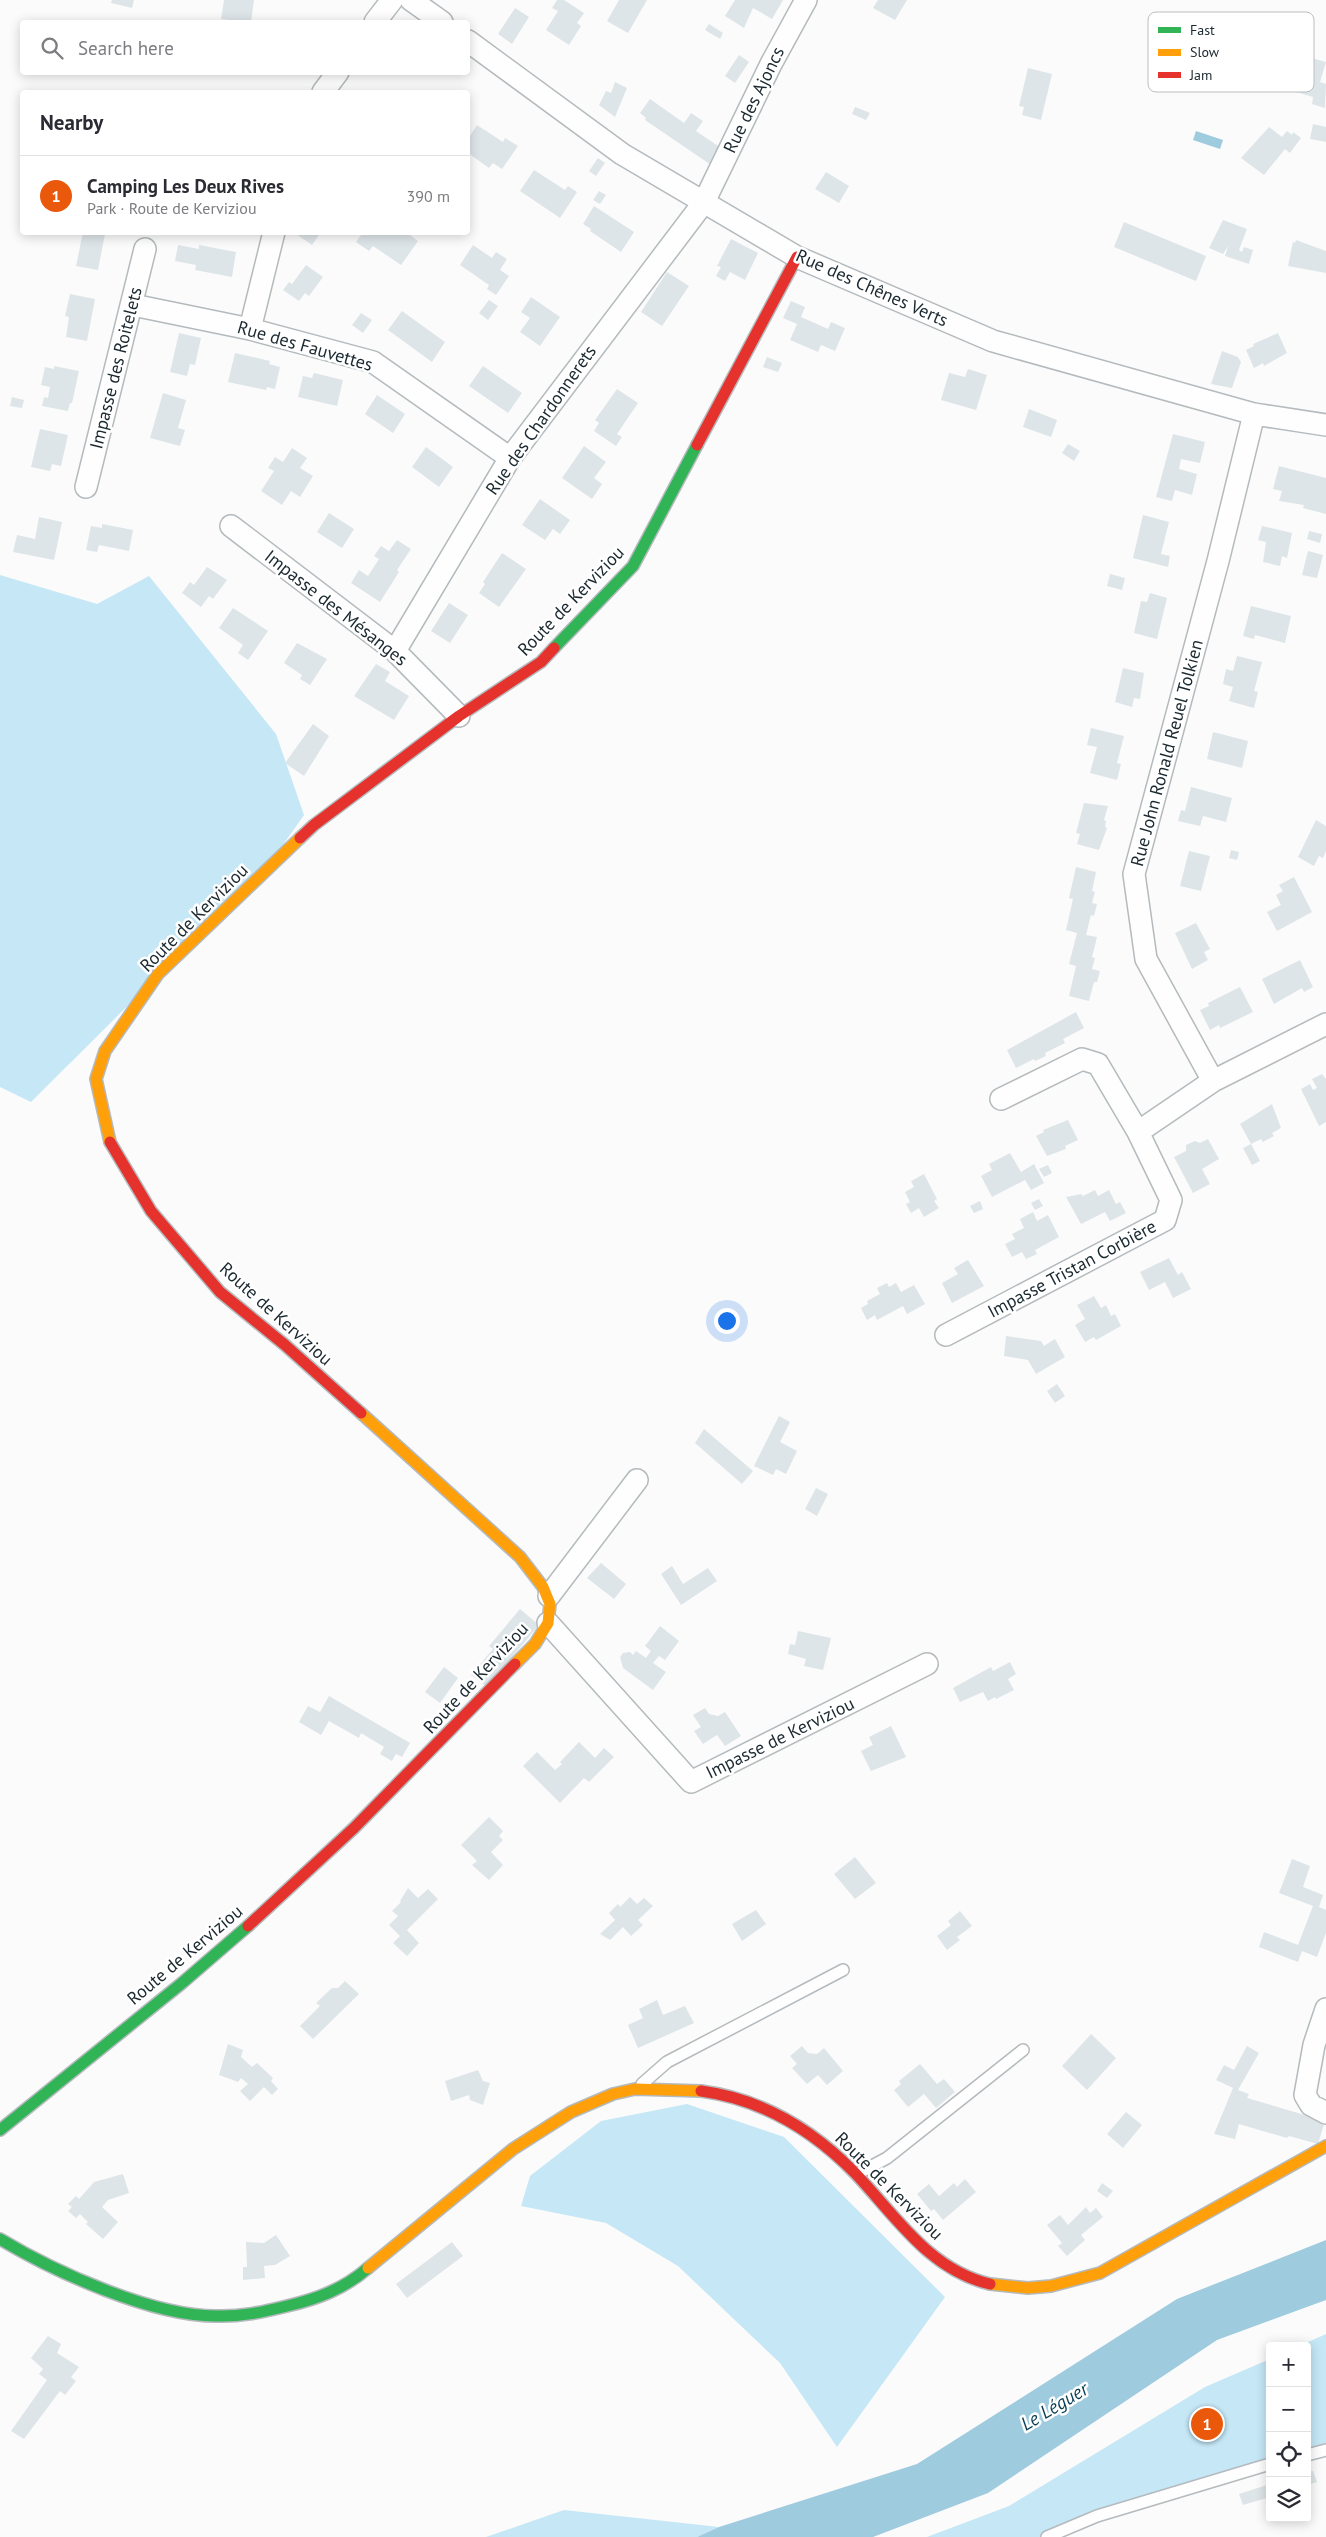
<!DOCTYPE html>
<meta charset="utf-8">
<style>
body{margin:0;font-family:"PT Sans",sans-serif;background:#f2f2f3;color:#2b2b33}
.controls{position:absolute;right:15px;bottom:15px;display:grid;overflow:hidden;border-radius:5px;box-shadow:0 2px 12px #0003}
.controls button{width:45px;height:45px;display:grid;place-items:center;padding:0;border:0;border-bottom:1px solid #e1e1e2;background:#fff;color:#2b2b33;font:25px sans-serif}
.you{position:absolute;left:726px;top:1320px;width:18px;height:18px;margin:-12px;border:4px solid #fff;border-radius:50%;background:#1a73e8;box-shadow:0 0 0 8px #1a73e833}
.badge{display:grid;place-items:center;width:32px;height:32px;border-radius:50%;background:#ea580c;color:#fff;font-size:16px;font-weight:700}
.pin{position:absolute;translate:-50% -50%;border:2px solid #fff;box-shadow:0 1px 5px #0006}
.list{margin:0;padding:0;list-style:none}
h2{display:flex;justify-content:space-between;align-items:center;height:65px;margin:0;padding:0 20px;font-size:21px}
h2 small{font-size:16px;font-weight:400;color:#7c7c81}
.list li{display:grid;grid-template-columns:32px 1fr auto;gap:15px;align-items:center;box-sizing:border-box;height:80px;padding:0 20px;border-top:1px solid #e1e1e2}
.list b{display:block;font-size:19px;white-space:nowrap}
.list p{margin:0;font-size:16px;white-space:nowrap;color:#7c7c81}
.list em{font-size:16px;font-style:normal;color:#7c7c81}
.icon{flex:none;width:28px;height:28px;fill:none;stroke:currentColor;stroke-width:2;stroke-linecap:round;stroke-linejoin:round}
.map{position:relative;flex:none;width:1326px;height:2537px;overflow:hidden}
.search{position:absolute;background:#fff;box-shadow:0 2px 12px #0003;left:20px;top:20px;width:450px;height:55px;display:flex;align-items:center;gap:12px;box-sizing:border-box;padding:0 18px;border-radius:5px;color:#7c7c81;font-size:19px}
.panel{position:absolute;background:#fff;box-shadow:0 2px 12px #0003;left:20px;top:90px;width:450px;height:145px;border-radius:5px}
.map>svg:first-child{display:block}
.green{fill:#c5e7f6}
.water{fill:#9fcbdf}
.building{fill:#dee5e8}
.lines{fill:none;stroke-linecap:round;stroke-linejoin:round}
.lane-casing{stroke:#b4babd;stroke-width:14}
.street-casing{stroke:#b4babd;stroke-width:24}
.fast-casing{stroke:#b4babd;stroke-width:14}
.slow-casing{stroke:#b4babd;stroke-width:14}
.jam-casing{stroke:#b4babd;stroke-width:14}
.lane{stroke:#fefefe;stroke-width:11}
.street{stroke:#fefefe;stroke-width:21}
.fast{stroke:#30b455;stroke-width:11}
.slow{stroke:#ff9f0a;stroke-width:11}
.jam{stroke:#e5322d;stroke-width:11}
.labels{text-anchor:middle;stroke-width:5;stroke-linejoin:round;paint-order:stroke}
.street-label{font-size:18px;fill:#1a282f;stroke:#fff}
.water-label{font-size:19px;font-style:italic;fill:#063f53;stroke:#fff}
.key{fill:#fff;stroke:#babec1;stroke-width:1}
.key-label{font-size:14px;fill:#1a282f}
</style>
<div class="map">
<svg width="1326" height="2537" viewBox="0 0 1326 2537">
<rect width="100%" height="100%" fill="#fbfbfb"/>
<path class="green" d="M0,575l97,29 52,-28 127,158 28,81 -36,51 -237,236 -31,-15z
M687,2104l97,33 161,160 -108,150 -57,-84 -102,-97 -72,-43 -85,-17 9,-30 71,-55z
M1326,2334v114l-19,4v-106h-8z
M1270,2359v102l-174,53 -55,23h-114l82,-31 196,-119z
M564,2510l155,17 -22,10h-211z"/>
<path class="water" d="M1196,131l27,9 -3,9 -27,-9z
M1326,2240v60l-109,40 -229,153 -115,44h-176l22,-10 198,-63 260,-165z"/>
<path class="building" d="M112,0h22l-2,8 -21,-5z
M224,0h30l-3,22 -30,-3z
M557,0h7l20,13 -7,10 4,3 -12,19 -23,-15 12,-19 -6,-3z
M619,0h28l-19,33 -21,-12z
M735,0h48l-11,19 -19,-11 -9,20 -19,-12z
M878,0h29l-12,20 -22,-12z
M515,8l14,9 -17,27 -14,-10z
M709,24l14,9 -3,6 -15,-9z
M739,55l10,7 -14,21 -10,-7z
M1300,55l26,7 -6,20 6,2 -1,24 -13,-4 1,-7 -20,-6 7,-23 -3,-1z
M1028,68l24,6 -11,46 -19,-5 2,-8 -5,-1z
M615,82l12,6 -12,29 -16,-12 7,-14 5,2z
M650,99l34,24 7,-10 12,8 -7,10 25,17 -10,17 -66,-45 1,-2 -6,-5z
M855,107l15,6 -4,7 -14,-6z
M1313,124l13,3v15l-16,-3z
M477,125l26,17 2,-4 13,8 -16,23 -9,-6 -4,5 -21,-15v-14z
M1269,127l13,10 5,-6 5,4 1,-3 8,6 -11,15 -5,-4 -21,26 -23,-17z
M598,158l7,5 -9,13 -7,-5z
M534,170l31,20 3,-4 9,6 -17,26 -40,-27z
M826,172l23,14 -10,17 -24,-14z
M599,191l7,4 -6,9 -7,-4z
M594,206l40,26 -13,20 -31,-21 1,-2 -8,-5z
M1223,220l24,9 -8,21 3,2 2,-5 9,3 -4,14 -24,-8 3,-10 -5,8 -14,-6z
M1124,222l82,34 -10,25 -82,-34z
M83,232l22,2 -7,36 -22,-4z
M293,232h28l-9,13z
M363,232h43l12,9 -17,24 -28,-19 -4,5 -13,-9z
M731,239l27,14 -13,27 -15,-8 -5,9 -9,-5 5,-9 -4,-1z
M1296,240l30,11v22l-38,-7 5,-24 2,1z
M178,245l21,4v-4l37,7 -4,25 -37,-7 1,-5 -21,-4z
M473,245l19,13 4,-6 11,7 -7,11 9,6 -13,19 -9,-6 2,-4 -29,-20z
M306,265l17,12 -14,19 -4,-3 -6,8 -16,-11 6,-8 3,2z
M667,272l22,14 -27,40 -21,-14z
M70,294l25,5 -8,42 -21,-4 3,-20 -4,-1z
M531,297l29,20 -20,29 -20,-14 10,-14 -9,-6z
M489,300l9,6 -10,14 -9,-7z
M791,301l14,6 -4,10 27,12 3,-7 14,6 -10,23 -14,-6 -3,7 -28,-12 7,-16 -14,-6z
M402,311l43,31 -13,20 -44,-32z
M361,313l11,7 -9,13 -11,-8z
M179,333l22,5 -6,27 -5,-1 -3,12 -17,-4z
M1278,333l9,20 -23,13 -1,-3 -9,5 -8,-18 8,-4 -1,-2z
M1222,351l16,6 3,5 -9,26 -21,-4z
M235,353l35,8 -1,3 11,3 -5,22 -8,-2 -1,3 -38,-8z
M767,357l15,6 -4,9 -15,-5z
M54,366l25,5 -7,32h-2l-2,8 -26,-5 2,-9 4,1 2,-11 -9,-2 4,-18 9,2z
M483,366l39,27 -14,20 -39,-27z
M968,369l19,6 -11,35 -35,-10 8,-27 16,4z
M314,373l29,7 -6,26 -39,-9 5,-21 9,2z
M617,389l21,14 -21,31 5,3 -6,9 -22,-15 5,-8 -4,-3z
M163,393l23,7 -8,28 7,2 -5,16 -30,-8z
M377,395l28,19 -12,19 -28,-19z
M12,397l12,3 -2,8 -12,-2z
M1029,409l28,11 -6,17 -28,-10z
M40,429l28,6 -7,31 -9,-2 -2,7 -19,-4z
M1173,434l32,8 -5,21 -19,-4 -2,10 18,5 -5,21 -17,-5 -3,11 -16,-4z
M1068,444l12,7 -6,10 -12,-8z
M584,446l22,16 -12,16 8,6 -10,15 -30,-21z
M426,447l27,20 -14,20 -27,-20z
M292,448l15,10 -7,10 13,8 -13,21 -9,-6 -9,14 -21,-14 13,-20 -6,-3 7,-11 8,5z
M1279,466l47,12v36l-23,-6 1,-3 -25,-4 3,-10 -9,-2z
M540,499l30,21 -10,14 -7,-5 -8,11 -23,-15z
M329,513l25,16 -12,19 -25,-16z
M1143,515l26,7 -8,32 9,2 -2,11 -35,-9z
M39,517l23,5 -8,38 -41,-8 4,-17 18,4z
M102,524l31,6 -4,21 -30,-6 -2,7 -11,-2 5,-24 11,2z
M1262,526l30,7 -5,25 -5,-2 -2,10 -17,-4 3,-20 -8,-2z
M1309,531l13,3 -2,9 -13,-4z
M397,540l14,9 -14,21 2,2 -19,30 -29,-19 8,-13 9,6 11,-17 -5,-3 7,-10 8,5z
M1308,551l15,4 -6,23 -15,-3z
M502,553l24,16 -27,38 -20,-14 6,-9 -2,-2z
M207,567l20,13 -14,19 -4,-3 -8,11 -19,-14 8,-11 4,3z
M1110,574l15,4 -3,12 -15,-4z
M1150,593l17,5 -10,41 -23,-6 7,-32 6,1z
M449,603l19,12 -18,28 -19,-12z
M1251,606l40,10 -6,27 -30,-8 -1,4 -11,-3z
M233,608l35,23 -20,29 -10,-7 5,-8 -24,-17z
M297,643l30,16 -17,26 -10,-6 2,-4 -18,-12z
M1237,656l25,6 -8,29 4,1 -4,16 -25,-7 4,-14 -10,-3 3,-15 7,2z
M376,664l14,8 -5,9 24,15 -15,24 -40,-24z
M1123,668l21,5 -4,26 -6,-1 -2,9 -17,-5z
M313,724l16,12 -25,40 -19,-13z
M1091,728l33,8 -7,27 4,1 -4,16 -27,-7 7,-26 -10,-2z
M1213,732l35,9 -6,27 -35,-9z
M1191,787l41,11 -6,24 -23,-6 -3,10 -22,-5 3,-11 4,1z
M1084,803l24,3 -4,14 2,1 -1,6 2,1 -8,22 -22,-6 3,-10 -4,-1z
M1316,820l10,6v25l-3,7 -4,-2 -5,10 -16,-9z
M1231,850l8,2 -2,8 -8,-2z
M1189,851l21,5 -9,35 -21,-5z
M1076,867l20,5 -4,19 3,1 -3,11 5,1 -3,12 -3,-1 -5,20 11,2 -5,20 3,1 -3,11 8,2 -3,11h-3l-5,19 -20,-5 7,-30 -7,-2 8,-31 -11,-3 7,-31 -4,-1z
M1294,877l18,35 -35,19 -10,-19 14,-7 -5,-10 7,-4 -4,-6z
M1196,923l14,26 -6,3 4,8 -16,9 -17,-36z
M1300,960l13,27 -9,5 -2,-4 -28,16 -12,-25z
M1240,987l13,25 -33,16 -1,-3 -9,5 -10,-20 9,-4 -1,-3z
M1076,1012l8,16 -21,11 2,4 -20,10 1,3 -11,5 -1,-2 -18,9 -9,-18z
M1322,1074l4,5v43l-7,4 -18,-37 9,-5 3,6 4,-2 -5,-9z
M1272,1104l9,24 -9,5 2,3 -11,6 -2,-3 -10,5 -11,-20z
M1068,1120l10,20 -13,6 1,3 -19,7 -11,-20 8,-4 -1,-2z
M1208,1139l11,20 -17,10 8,15 -17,9 -19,-36 12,-6v-6l9,-4 5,2z
M1251,1144l9,17 -8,4 -9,-17z
M1010,1153l11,19 13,-8 10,19 -13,7 -6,-10 -33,17 -11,-21 11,-6 -3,-6z
M1048,1165l4,8 -8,4 -5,-8z
M924,1174l13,25 -3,2 5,7 -15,9 -5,-9 -8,5 -5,-9 4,-2 -5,-10 9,-5 -3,-6z
M1095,1190l3,6 11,-6 7,14 4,-2 6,11 -16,8 -5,-9 -24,12 -15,-27 15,-3 2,2z
M1039,1199l4,7 -8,4 -4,-7z
M980,1201l3,8 -9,4 -4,-7z
M1033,1212l4,9 11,-6 11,22 -24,13 2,4 -11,5 -4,-7 -10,5 -7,-13 10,-5 -3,-5 12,-6 -4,-9z
M1169,1258l9,17 4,-3 9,17 -18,9 -8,-16 -16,8 -9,-18z
M968,1260l16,26 -32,17 -10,-20 16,-9 -4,-6z
M887,1283l2,4 7,-4 5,9 13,-7 11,19 -18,10 -4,-8 -26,14 -2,-5 -8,5 -6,-12 7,-4 -1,-3 13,-7 -3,-6z
M1094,1296l7,12 5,-3 5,11 4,-2 6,12 -25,14 -2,-3 -9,5 -10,-17 10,-6 -8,-14z
M1006,1336l35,5 3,5 11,-7 10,18 -29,17 -8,-14 -24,-4z
M1057,1384l8,12 -10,7 -8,-12z
M779,1416l11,6 -10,20 17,9 -11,23 -10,-5 -3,6 -19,-9z
M704,1429l49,42 -11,13 -47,-41z
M816,1488l12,6 -11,22 -12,-7z
M601,1563l25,21 -12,15 -27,-21z
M672,1566l11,18 25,-16 9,13 -36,24 -20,-31z
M520,1609l19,16 -52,62 -16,-12 22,-26 -4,-3z
M660,1626l19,15 -14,19 -6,-4 -6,7 13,9 -13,18 -30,-22 -3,-11 3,-4 7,-1 3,3 3,-4 10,7 5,-7 -6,-5z
M798,1631l33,7 -8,32 -19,-4 2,-7 -18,-5 2,-10 5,1z
M1010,1662l6,12 -8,5 6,11 -18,9 -1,-2 -7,4 -5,-9 -23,10 -7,-14 38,-21 2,4z
M444,1667l14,11 -18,25 -15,-11z
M329,1696l81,47 -8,14 -6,-3 -4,7 -12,-7 4,-7 -23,-14 -2,5 -30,-17 -8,14 -22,-13 9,-16 12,6z
M705,1708l4,6 9,2 7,-4 16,24 -16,10 -8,-11 -14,9 -9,-13 7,-4 -8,-12z
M891,1726l15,31 -35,14 -10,-20 12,-6 -4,-8z
M579,1742l16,16 9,-10 10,9 -25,25 -5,-4 -24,25 -37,-37 14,-14 18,18 7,-6 -2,-2z
M489,1817l14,14 -4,5 4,4 -12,12 12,13 -14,15 -17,-15 5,-4 -16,-16z
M855,1857l21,26 -21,16 -21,-25z
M1292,1859l18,7 -7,21 20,8 -4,12 7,3v23l-9,24 -15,-6 -4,11 -39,-15 5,-15 34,13 15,-39 -34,-13z
M408,1888l10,10 10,-9 10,10 -31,31 12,13 -12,13 -14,-13 7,-7 -11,-11 9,-9 -6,-5 9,-9 -1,-1z
M630,1897l7,7 7,-6 9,8 -15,14 5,5 -12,11 -8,-9 -13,13 -10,-6 15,-14 -6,-7 9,-9 2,3z
M756,1910l10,14 -24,17 -10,-17z
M960,1911l12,15 -15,11 3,3 -13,10 -10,-14 14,-11 -3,-4z
M345,1981l14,13 -46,45 -13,-13 20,-20 -4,-3 16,-15h6z
M657,2000l6,15 22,-9 9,17 -56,25 -10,-23 15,-7 -4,-9z
M1091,2034l25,24 -29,32 -25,-24z
M228,2044l15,6 -2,7 11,10 5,-4 16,15 -2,3 7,8 -6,6 -8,-8 -14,14 -10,-10 8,-7 -7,-6 -3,4 -19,-7z
M802,2046l6,7 9,1 7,-6 19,23 -16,14 -9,-10 -11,9 -15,-16 5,-4 -7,-8z
M1247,2046l12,7 -21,37 11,4 -2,4 78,23 -7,23 -29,-8 -2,2 -48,-14 -4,15 -21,-5 19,-46 -17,-8 8,-15 10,5z
M920,2064l17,20 7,-5 11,13 -19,16 -12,-14 -16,13 -14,-17 7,-6 -2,-3z
M478,2070l5,11 7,2 -7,22 -13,-5 -1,-5 -18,6 -6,-20z
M1126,2112l16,13 -19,23 -16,-14z
M123,2174l6,19 -21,7 -6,7 16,15 -15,17 -17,-15 2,-2 -8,-8 -4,4 -8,-7 4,-4 -4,-3 8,-8 3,3 15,-17z
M965,2179l11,13 -33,28 -9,-11 -3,2 -14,-17 12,-10 10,12 15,-13 3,4z
M1102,2183l11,8 -6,7 -10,-7z
M1086,2207l4,6 6,-5 7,9 -22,18 4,5 -18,16 -9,-10 4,-3 -15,-18 13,-10 8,10z
M276,2235l14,21 -15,9 -11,1 1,12 -22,2v-13h4l-1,-25 18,1z
M452,2242l11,14 -56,42 -11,-14z
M48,2336l13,8 -4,9 22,14 -8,10 5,4 -11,14 -5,-4 -36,48 -13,-8 36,-51 -8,-6 4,-5 -12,-11z
M1313,2471l4,11 -10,3v-13z
M1270,2484v13l-27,8 -4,-11z"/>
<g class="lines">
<defs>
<path id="lane" d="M642,2084l25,-22 176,-92
M857,2174l30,-16 136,-108
M1307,2455l19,-5
M1047,2537l50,-21 173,-52"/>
<path id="street" d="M411,0l31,22
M375,22l17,-22
M468,41l154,113 175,103 196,84 261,73 72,11
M323,92l15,-20
M133,305l117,24 123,33 137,96
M250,329l24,-97
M1254,414l-36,147 -84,313 12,85 67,122 113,-57
M86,487l59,-238
M231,526l164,125 64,65
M395,651l115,-193 194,-256 67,-138 35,-64
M1138,1132l75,-51
M946,1335l219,-115 6,-20 -33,-68 -40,-68 -16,-5 -81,40
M549,1596l88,-116
M548,1623l143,159 236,-118
M1326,2009l-12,36 -9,50 6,10 15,8"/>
<path id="fast" d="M554,648l79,-82 64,-121
M0,2130l182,-147 66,-57
M0,2239c55,33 152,77 216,77 24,1 47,-4 71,-10 30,-7 57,-17 81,-38"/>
<path id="slow" d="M110,1142l-14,-63 9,-28 53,-77 142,-136
M361,1413l159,144 23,30 7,17 -2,19 -13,21 -20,20
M368,2268l145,-119 58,-37 42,-18 22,-5 66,2
M990,2284l38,4 23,-2 49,-13 226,-127"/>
<path id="jam" d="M697,445l100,-188
M300,838l14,-13 145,-109 82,-54 13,-14
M110,1142l41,69 69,81 65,53 76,68
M248,1926l106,-98 161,-164
M701,2091c60,8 111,38 154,82 40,42 74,97 135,111"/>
</defs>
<use href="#lane" class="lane-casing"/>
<use href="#street" class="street-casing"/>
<use href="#fast" class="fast-casing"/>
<use href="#slow" class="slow-casing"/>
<use href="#jam" class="jam-casing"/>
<use href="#lane" class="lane"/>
<use href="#street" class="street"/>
<use href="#fast" class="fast"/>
<use href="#slow" class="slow"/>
<use href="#jam" class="jam"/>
</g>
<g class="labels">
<g class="street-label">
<text transform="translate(754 100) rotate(-64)" y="6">Rue des Ajoncs</text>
<text transform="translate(872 288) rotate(24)" y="6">Rue des Chênes Verts</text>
<text transform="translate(305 346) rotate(16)" y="6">Rue des Fauvettes</text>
<text transform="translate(116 368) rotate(-76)" y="6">Impasse des Roitelets</text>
<text transform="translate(541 420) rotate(-55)" y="6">Rue des Chardonnerets</text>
<text transform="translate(571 601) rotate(-46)" y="6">Route de Kerviziou</text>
<text transform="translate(336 608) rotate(38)" y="6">Impasse des Mésanges</text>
<text transform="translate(1167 753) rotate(-75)" y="6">Rue John Ronald Reuel Tolkien</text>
<text transform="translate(194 918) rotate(-45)" y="6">Route de Kerviziou</text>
<text transform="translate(1072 1269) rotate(-28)" y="6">Impasse Tristan Corbière</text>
<text transform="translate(276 1314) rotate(42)" y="6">Route de Kerviziou</text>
<text transform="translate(476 1678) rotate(-47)" y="6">Route de Kerviziou</text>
<text transform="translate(780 1738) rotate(-26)" y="6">Impasse de Kerviziou</text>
<text transform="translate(185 1955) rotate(-40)" y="6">Route de Kerviziou</text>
<text transform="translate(889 2186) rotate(45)" y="6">Route de Kerviziou</text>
</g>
<g class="water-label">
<text transform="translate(1054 2406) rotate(-31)" y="7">Le Léguer</text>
</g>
</g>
<rect x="1148" y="12" width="166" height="80" rx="8" class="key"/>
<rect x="1158" y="27" width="23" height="6" fill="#30b455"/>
<rect x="1158" y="49" width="23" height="7" fill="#ff9f0a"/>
<rect x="1158" y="72" width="23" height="6" fill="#e5322d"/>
<g class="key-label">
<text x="1190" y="35">Fast</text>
<text x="1190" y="57">Slow</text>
<text x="1190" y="80">Jam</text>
</g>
</svg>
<div class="controls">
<button>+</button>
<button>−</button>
<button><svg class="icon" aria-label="locate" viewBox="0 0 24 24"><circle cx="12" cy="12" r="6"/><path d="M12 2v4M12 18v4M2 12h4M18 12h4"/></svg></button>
<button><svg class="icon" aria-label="layers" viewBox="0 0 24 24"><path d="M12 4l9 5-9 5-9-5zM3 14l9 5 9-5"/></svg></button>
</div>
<div class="you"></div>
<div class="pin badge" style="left:1207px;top:2424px">1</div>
<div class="search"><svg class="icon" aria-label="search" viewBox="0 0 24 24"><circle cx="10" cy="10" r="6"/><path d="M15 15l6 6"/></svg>Search here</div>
<section class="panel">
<h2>Nearby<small></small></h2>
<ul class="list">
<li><span class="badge">1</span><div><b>Camping Les Deux Rives</b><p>Park · Route de Kerviziou</p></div><em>390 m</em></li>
</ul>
</section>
</div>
